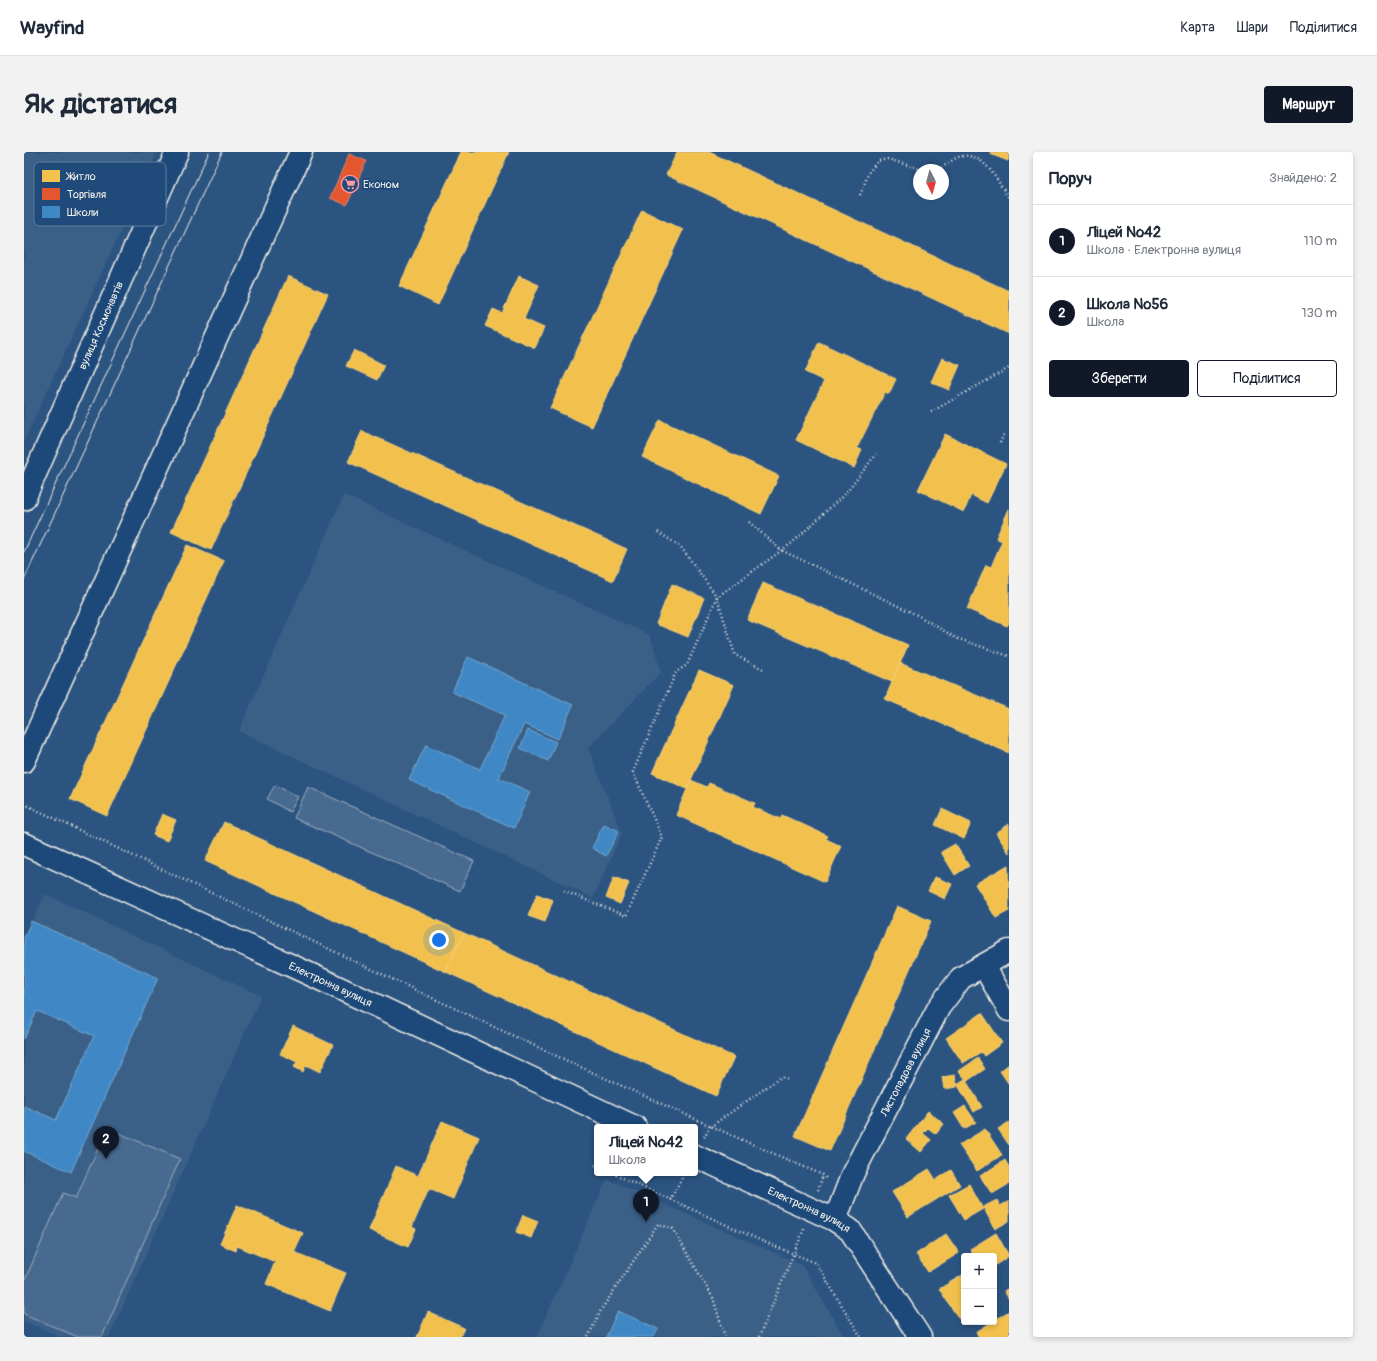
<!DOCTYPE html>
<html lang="uk">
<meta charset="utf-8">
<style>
body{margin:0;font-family:Pangolin,sans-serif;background:#f2f2f3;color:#1f2937}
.controls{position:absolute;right:12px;bottom:12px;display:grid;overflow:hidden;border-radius:4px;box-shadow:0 2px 6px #0003}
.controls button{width:36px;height:36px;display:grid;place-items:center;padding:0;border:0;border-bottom:1px solid #e0e1e3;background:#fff;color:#1f2937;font:20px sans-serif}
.compass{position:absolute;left:889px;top:12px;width:36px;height:36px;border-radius:50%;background:#fff;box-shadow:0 2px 6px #0003;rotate:174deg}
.you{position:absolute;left:415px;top:788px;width:14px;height:14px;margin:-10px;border:3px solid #fff;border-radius:50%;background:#1a73e8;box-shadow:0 0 0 6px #1a73e833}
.badge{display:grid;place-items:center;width:26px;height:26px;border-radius:50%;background:#111827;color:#fff;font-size:13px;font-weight:700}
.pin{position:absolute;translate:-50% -33px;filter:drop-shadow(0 1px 2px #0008)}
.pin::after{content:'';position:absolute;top:21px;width:14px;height:12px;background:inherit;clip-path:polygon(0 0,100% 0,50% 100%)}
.popup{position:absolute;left:570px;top:972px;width:104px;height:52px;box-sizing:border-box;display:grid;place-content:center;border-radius:4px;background:#fff;filter:drop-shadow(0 1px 3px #0005);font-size:13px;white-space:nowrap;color:#747a83}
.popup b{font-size:15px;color:#1f2937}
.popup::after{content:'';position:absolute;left:50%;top:100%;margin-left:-8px;border:8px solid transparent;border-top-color:#fff}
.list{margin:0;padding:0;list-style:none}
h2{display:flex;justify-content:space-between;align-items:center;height:52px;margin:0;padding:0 16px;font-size:17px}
h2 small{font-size:13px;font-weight:400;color:#747a83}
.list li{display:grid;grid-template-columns:26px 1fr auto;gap:12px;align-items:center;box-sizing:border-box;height:72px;padding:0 16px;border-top:1px solid #e0e1e3}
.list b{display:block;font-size:15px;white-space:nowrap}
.list p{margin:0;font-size:13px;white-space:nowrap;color:#747a83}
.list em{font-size:13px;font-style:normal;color:#747a83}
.actions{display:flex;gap:8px;padding:12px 16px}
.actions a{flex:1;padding:9px 0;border:1px solid #111827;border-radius:4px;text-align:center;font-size:14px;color:#111827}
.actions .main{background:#111827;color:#fff}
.map{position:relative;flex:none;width:985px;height:1185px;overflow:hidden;border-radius:4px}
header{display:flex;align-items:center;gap:24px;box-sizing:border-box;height:56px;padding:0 20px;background:#fff;border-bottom:1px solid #e0e1e3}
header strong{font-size:19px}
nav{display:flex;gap:22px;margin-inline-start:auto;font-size:14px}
.intro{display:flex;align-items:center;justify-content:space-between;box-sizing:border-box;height:96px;padding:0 24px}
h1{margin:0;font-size:28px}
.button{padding:10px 18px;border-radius:4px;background:#111827;color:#fff;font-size:14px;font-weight:700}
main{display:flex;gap:24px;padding:0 24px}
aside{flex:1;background:#fff;border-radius:4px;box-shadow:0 2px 6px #0003}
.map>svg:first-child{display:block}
.built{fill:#3b6088}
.green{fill:#496b90;stroke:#9eaebc}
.homes{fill:#f2c14e;stroke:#f3cf7c}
.shops{fill:#e4572e;stroke:#e98566}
.schools{fill:#3f88c5;stroke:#75a8d0}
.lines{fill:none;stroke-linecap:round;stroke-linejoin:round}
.minor-casing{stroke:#f4f1e8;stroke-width:25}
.major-casing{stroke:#f4f1e8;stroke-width:25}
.path{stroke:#f4f1e8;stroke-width:2.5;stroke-dasharray:1 3;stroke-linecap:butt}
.minor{stroke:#1f4a7a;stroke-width:22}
.major{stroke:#1f4a7a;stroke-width:22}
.tram{stroke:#f4f1e8;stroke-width:1}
.labels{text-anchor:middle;stroke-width:4;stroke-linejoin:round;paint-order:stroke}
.poi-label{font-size:11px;fill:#f4f1e8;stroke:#1f4a7a;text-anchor:start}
.street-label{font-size:11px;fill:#f4f1e8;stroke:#1f4a7a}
.key{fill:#1f4a7a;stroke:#5f7c9b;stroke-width:1}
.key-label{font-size:11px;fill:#f4f1e8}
</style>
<header>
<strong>Wayfind</strong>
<nav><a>Карта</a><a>Шари</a><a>Поділитися</a></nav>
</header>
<div class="intro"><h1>Як дістатися</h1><a class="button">Маршрут</a></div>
<main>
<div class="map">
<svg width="985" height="1185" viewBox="0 0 985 1185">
<rect width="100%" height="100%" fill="#2c5481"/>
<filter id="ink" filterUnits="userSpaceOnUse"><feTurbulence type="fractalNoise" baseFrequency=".025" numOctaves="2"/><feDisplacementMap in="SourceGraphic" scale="8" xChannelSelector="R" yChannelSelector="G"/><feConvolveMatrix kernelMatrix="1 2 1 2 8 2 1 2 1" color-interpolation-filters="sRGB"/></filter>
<g filter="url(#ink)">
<path class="built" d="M0,0h133l-133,289z
M320,343l306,140 11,37 -73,76 34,85 -29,65 -354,-167z
M21,742l216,102 -152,341h-48l-37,-16v-380z
M583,1027l195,86 42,72h-307z"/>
<path class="green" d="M251,633l23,12 -8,15 -23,-13z
M284,635l166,74 -14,30 -166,-73z
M83,976l73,31 -78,178h-24l-54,-23v-32l39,-89 13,5z"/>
<path class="homes" d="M437,0h48l-71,153 -39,-19z
M653,0h32l300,139v43l-343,-159z
M967,0h18l-1,9 -18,-7z
M618,58l41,20 -91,197 -42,-19z
M264,124l40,18 -117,256 -40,-18z
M495,124l20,9 -15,34 20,9 -9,20 -50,-22 8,-17 9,4z
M795,190l77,37 -7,15 -4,-2 -28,56 5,2 -8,18 -58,-28 28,-59 -19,-9z
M330,198l30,15 -7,15 -31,-14z
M918,206l18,7 -11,25 -18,-8z
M636,268l119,56 -18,38 -119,-57z
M338,279l265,118 -14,32 -265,-119z
M921,282l61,30 -19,39 -16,-8 -7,17 -46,-22z
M985,357v114l-2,3 -40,-17 19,-44 5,2 11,-26 -6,-3z
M163,393l37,16 -117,255 -37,-17z
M739,431l145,62 -16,37 -145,-62z
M648,432l32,14 -16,39 -32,-13z
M876,511l109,46v44l-124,-54z
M675,518l35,15 -47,104 -35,-16z
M667,628l16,7 2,-4 46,20 -2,4 28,12 1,-4 46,21 -2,3 15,7 -16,36 -149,-67z
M918,657l29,14 -7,16 -29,-14z
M138,662l14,6 -9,21 -14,-6z
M200,670l240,111 -18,39 -241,-111z
M985,672v29l-13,-20z
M931,692l14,22 -14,9 -14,-23z
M984,713l1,46 -13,7 -21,-34z
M590,725l15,6 -9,21 -14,-6z
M911,725l17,7 -7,15 -17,-8z
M513,742l16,6 -8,22 -17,-6z
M873,754l34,15 -101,230 -35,-15z
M440,781l270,124 -18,39 -270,-124z
M958,861l20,30 -18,13 -3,-4 -18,11 -17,-25z
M269,874l40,19 -13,27 -14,-7 -3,7 -9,-5 3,-5 -17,-8z
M954,906l7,11 -18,12 -8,-10z
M985,912v18l-1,1 -8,-12z
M931,923l2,12 -13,2 -2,-12z
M941,927l17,28 -8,5 -17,-28z
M941,954l11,16 -12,7 -10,-16z
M904,959l16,13 -8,10 -8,-6 -5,5 8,7 -10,12 -15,-13z
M418,969l37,16 -26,62 -24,-10 -17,38 4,2 -8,18 -39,-17 27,-64 22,10z
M985,970v23l-11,-16z
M961,977l17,26 -25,16 -18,-26z
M981,1008l4,7v17l-17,10 -12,-18z
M905,1017l7,11 15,-10 9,15 -52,32 -16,-25z
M945,1032l14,25 -19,11 -15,-25z
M973,1048l3,6 9,-5v20l-14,8 -12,-22z
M213,1053l66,28 -9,19 52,21 -16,38 -64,-27 9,-22 -38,-16 -1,5 -16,-7z
M499,1063l15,6 -7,17 -15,-6z
M972,1081l13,23 -15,10v-10h-20l-4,-7z
M922,1082l13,19 -31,19 -12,-18z
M940,1122v42l-5,3 -20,-30z
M985,1136v11l-5,-8z
M985,1159v26h-30l-3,-5z
M404,1160l36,16 -4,9h-43z"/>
<path class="shops" d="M325,2l17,7 -19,44 -17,-7z"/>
<path class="schools" d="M444,505l105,48 -15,34 -34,-15 -25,54 31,14 -16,36 -105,-48 17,-35 54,24 25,-54 -53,-23z
M504,578l28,12 -8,19 -28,-13z
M580,672l15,7 -13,25 -14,-8z
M7,769l127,57 -87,194 -47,-21v-45l32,14 38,-84 -57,-25 -13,28v-101z
M594,1159l40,18 -4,8h-48z"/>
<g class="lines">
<defs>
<g id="minor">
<path d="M0,609l277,-609"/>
<path id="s1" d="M0,692l279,127 332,156"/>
<path d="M960,814l25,44"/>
<path id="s2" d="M671,1004l140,64 15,10 70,107"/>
<path id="s3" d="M811,1068l18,-47 86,-166 22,-29 48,-27"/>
</g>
<g id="major">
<path id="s4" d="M0,347l153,-347"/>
</g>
</defs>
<use href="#minor" class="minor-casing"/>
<use href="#major" class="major-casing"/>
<path class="path" d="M914,18c7,-4 17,-13 24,-14 24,-3 35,26 47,42
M836,43l9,-23 9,-11 10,-2 35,11
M907,260l78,-44
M976,291l5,-11
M725,370l32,28 138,66 37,22 53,18
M634,380l23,15 36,50 18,58 28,14
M0,652c265,125 529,255 799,371l4,4
M540,739l62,25 36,-79 -29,-65 43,-100 11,-7 30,-68 75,-54 55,-51 29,-38
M680,985l6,-10 71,-50 8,2
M571,1013l2,1
M588,1021l150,68 54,22 45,74
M794,1038l5,-15
M646,1048l14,-26
M564,1185l13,-27 57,-86 15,5 40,69 12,39
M735,1185l45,-108"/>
<use href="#minor" class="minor"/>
<use href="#major" class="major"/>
<path class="tram" d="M0,400l185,-400
M0,428l198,-428"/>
</g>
</g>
<defs>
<symbol id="supermarket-ring" viewBox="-11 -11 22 22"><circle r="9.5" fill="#1f4a7a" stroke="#ff9aa2" stroke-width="1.5"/><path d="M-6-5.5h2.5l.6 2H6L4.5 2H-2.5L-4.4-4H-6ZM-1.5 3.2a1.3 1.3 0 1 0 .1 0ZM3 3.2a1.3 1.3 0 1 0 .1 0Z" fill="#ff9aa2"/></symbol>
</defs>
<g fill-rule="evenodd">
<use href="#supermarket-ring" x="316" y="22" width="20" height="20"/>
</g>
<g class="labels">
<g class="poi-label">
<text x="339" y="36">Економ</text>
</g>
<g class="street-label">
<text dy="4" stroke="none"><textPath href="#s4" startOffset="190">вулиця Космонавтів</textPath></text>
<text dy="4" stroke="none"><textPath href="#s1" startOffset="337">Електронна вулиця</textPath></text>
<text dy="4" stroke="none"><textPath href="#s3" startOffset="164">Листопадова вулиця</textPath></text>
<text dy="4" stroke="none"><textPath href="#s2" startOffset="126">Електронна вулиця</textPath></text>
</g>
</g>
<rect x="10" y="10" width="132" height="64" rx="6" class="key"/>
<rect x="18" y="18" width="18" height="12" fill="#f2c14e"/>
<rect x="18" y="36" width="18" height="12" fill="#e4572e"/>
<rect x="18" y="54" width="18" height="12" fill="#3f88c5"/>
<g class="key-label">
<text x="43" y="28">Житло</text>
<text x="43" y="46">Торгівля</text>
<text x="43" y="64">Школи</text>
</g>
</svg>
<div class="controls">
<button>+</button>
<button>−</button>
</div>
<svg class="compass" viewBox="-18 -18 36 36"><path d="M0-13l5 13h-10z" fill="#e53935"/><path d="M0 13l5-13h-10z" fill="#747a83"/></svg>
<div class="you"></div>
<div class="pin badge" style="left:622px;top:1070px">1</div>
<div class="popup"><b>Ліцей №42</b>Школа</div>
<div class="pin badge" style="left:82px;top:1007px">2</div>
</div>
<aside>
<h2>Поруч<small>Знайдено: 2</small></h2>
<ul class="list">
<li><span class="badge">1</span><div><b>Ліцей №42</b><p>Школа · Електронна вулиця</p></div><em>110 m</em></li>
<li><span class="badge">2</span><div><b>Школа №56</b><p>Школа</p></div><em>130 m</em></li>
</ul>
<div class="actions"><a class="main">Зберегти</a><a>Поділитися</a></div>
</aside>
</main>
